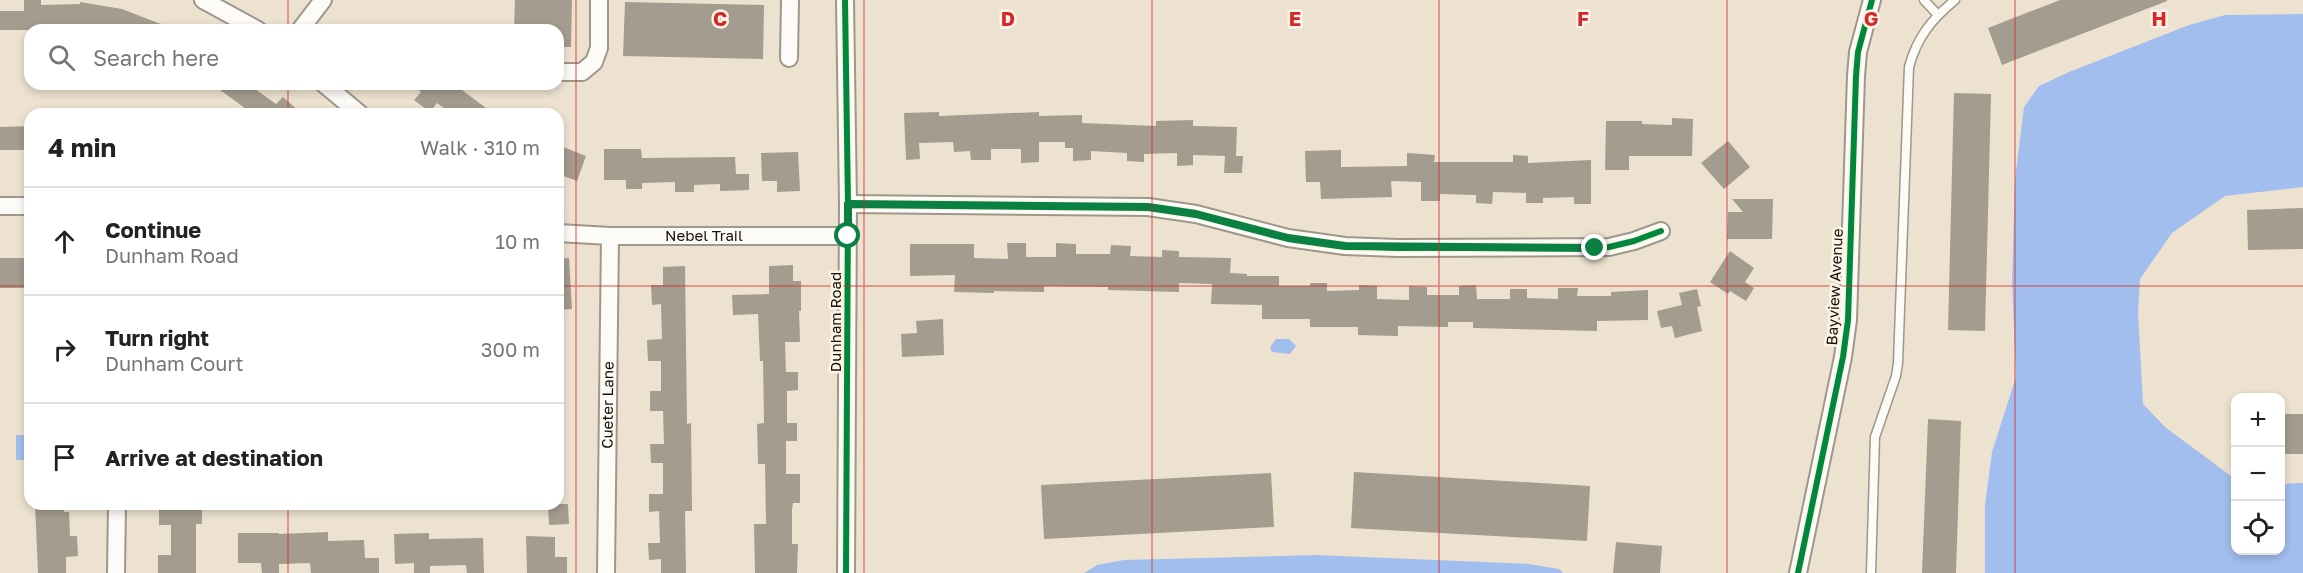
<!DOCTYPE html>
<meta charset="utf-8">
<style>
body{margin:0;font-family:"Golos Text",sans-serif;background:#f6f6f6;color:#222}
.controls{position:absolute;right:18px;bottom:18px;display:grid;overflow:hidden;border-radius:12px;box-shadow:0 3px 9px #0003}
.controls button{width:54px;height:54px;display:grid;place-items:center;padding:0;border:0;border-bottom:2px solid #e0e0e0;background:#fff;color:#222;font:30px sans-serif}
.stop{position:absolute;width:18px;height:18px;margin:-14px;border:4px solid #0b8043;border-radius:50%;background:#fff}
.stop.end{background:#0b8043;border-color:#fff;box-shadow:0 2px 6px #0008}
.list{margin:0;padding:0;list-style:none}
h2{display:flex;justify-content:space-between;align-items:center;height:78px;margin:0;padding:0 24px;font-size:26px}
h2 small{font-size:20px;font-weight:400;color:#767676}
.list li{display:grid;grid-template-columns:39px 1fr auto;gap:18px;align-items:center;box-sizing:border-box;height:108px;padding:0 24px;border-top:2px solid #e0e0e0}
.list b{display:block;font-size:22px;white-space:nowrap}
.list p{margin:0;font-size:20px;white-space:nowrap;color:#767676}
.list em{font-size:20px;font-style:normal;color:#767676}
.icon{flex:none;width:33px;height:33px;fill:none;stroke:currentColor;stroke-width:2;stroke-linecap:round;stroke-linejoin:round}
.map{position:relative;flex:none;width:2303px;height:573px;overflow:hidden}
.search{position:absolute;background:#fff;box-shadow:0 3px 9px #0003;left:24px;top:24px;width:540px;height:66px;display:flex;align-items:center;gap:15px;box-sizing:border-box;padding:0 21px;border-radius:18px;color:#767676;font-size:22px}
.panel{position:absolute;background:#fff;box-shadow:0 3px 9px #0003;left:24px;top:108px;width:540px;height:402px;border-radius:18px}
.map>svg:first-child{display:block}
.water{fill:#a2beee}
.building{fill:#a49c8e}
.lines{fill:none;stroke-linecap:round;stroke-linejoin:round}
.lane-casing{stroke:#9f9789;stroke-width:11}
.street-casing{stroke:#9f9789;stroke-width:20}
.lane{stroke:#fcfbf8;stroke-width:8}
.street{stroke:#fcfbf8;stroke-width:16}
.cycleway-casing{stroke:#fcf5e7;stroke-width:10}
.cycleway{stroke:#00873e;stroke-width:6}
.route{stroke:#0b8043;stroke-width:8}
.grid{fill:none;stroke:#d62828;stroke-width:1.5;stroke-opacity:0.55}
.labels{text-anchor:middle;stroke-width:5;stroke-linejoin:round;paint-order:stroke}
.street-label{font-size:15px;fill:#161005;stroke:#fcf5e7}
.grid-label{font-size:20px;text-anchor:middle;font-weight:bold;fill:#d62828;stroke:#fcf5e7;stroke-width:5;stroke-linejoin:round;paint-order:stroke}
</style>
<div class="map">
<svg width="2303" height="573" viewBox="0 0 2303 573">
<rect width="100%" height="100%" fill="#ede2d0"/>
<path class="water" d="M2303,14v173l-78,9 -53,37 -32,46 -2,34 5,91 22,23 70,52 1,71h44l1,-66 22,-1v90h-318v-68l7,-53 24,-75 -4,-96 3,-102 9,-72 15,-21 30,-14 120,-47 36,-10z
M1276,339h13l7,7 -6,8 -18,-2 -2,-5z
M16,435h14l-2,25h-12z
M1315,555l214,9 30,5 4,4h-479l13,-8 27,-5z"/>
<path class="building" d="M24,0h17v5l39,-1v-2l42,7 49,19v2h-171v-19h24z
M515,0h57l-1,47h-13v-17h-44z
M2060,0h107v1l-165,64 -14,-37z
M625,2l139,3 -1,54 -140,-3z
M212,84h36l28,20 7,-7 19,17h-49z
M411,84h43l40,30h-42l-15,-11 -7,9 -16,-12 7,-8z
M1954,93l37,1 -6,237 -37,-1z
M939,112v4l100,-4v4l43,-1v8l74,3v-5l37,-1v6l44,1 -1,29h7l-1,17h-18l1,-17 -32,-1v10l-16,1v-13l-33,1v8l-17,-1v-8l-36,-2v9l-18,1v-13h-8v-6h-26v20l-18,1v-14h-30v11h-20l-1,-9 -16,1 -1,-10 -34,1 1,16 -14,1 -2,-47z
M1672,118l21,1 -1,37h-63v14h-24l1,-49h36v3l30,1z
M30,126v24h-30v-23z
M1728,141l22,26 -26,22 -23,-26z
M558,145l28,11 -9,25 -19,-7z
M604,149h37l1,9 93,-1 1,17h13v16l-29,1v-7l-26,1v7h-19v-10l-33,1v6h-16v-9h-22z
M1341,150v17l66,-1v-13l28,2 -1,7h79v-7l15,1v7l63,-3v44h-17v-7l-31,1v5h-17v-10l-33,-1 -1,12 -16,-1v-8l-36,-1v7h-19v-19l-30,-1 1,16 -71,2 -1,-17h-14l-1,-31z
M798,152l2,39 -23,1v-11h-15l-1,-28z
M1732,199h41l-1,40h-45l1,-27h15z
M2303,208v41l-55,1 -1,-40z
M1007,243h19v14h30v-14l20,1v10h34l1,-9 20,1 -1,10 32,1v-7l17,1v6l52,1 -1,15 17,1v2h32v10h31v-3h17v8l32,-1v-5l18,1v13l32,1v-14l18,1v8h32v-9l17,-1 1,14h33v-10h17v9l31,1v-11h20l-1,8h34v-4l37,-2v30l-51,1v10l-124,-3v-6h-25v5l-50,-1v10l-40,-1v-8h-48v-8h-48v-14l-51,-1 1,-20 -33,-1v9l-71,-2v-3l-64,-1v6l-50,-1v2l-40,-1 1,-17 -45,1v-32h64v14l34,1z
M1730,251l24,17 -9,14 9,6 -8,13 -16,-10 -2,3 -18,-12z
M0,258h30v30h-30z
M569,258l3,51 -14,1v-51z
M793,265v16h8v30h-2l1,31h-15l1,30h12v18l-11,1v32h10v18h-11v33h14v29h-7l-1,7v34h6l-1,29h-42l-1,-49h12l-1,-60h-7l-1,-40 7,-1 -1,-62h-3l-2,-47 -25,1 -1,-20 37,-1v-28z
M685,266l2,158 4,-1 1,88h-7l1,62h-25v-14l-12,1 -1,-17h12l-1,-32 -10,1v-18h14v-31h-12l-1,-19h14l-1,-33h-13v-20h11v-30h-13l-1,-21 15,-1 -1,-35 -9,1 -1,-20h12v-18z
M1697,289l4,17 -4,1 5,24 -27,7 -3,-12 -11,2 -4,-17 25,-6 -3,-12z
M943,319l1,36 -42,2 -1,-23 16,-1 -1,-12z
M2280,414h23v40h-23z
M1928,419l33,2 -5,152h-34z
M1354,472l236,14 -3,55 -236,-13z
M1271,473l3,54 -230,12 -3,-54z
M35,504h25l4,2v6h5l1,24h7l1,20 -12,1v16h-28z
M173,504h29v20h-6v49h-38v-18h13v-30h-12v-18h14z
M548,504h20l1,20 -20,1z
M328,532v9l36,-1 1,18h14v15h-68l-1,-10 -31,1v9h-17l-1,-10h-23v-30h41v1z
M429,533v6l54,-1 1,35h-17l-1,-8 -36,1v7h-16v-10l-19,1 -1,-30z
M526,536l29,1v20h12v16h-40z
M1616,542l46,4 -2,27h-47z"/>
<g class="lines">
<defs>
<path id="lane" d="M1924,0l13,14
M1871,573l4,-136 21,-61 2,-13 11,-296c8,-30 23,-48 46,-67"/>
<g id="street">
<path d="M203,0l55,30"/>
<path d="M845,0l3,204 -2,369"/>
<path d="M300,30l23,-30"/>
<path d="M789,58l1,-58"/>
<path d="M558,72h24l12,-10 5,-14v-48"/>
<path d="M324,84l36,30"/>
<path d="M848,204l300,3 48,7 92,24 57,8 52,2 212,-1 25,-6 27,-10"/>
<path d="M0,206h30"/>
<path id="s1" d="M558,233l52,3h238"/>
<path d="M116,573l1,-69"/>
<path id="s2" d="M606,573l4,-337"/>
<path d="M1798,573l45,-216 5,-37 8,-244 2,-24 14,-52"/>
</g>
</defs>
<use href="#lane" class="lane-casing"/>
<use href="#street" class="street-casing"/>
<use href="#lane" class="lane"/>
<use href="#street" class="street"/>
<defs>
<path id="cycleway" d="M845,0l3,204 -2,369
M848,204l300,3 48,7 92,24 57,8 52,2 212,-1 25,-6 27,-10
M1798,573l45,-216 5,-37 8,-244 2,-24 14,-52"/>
</defs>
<use href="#cycleway" class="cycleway-casing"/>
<use href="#cycleway" class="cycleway"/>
</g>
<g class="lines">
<path class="route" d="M848,236v-32l300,3 48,7 92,24 57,8 250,2"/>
</g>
<path class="grid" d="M288,0v30M576,0v573M864,0v573M1152,0v573M1439,0v573M1727,0v573M2015,0v573M288,84v30M0,286h30M558,286h1745M288,504v69"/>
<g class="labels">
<g class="street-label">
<text dy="5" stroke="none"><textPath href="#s1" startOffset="146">Nebel Trail</textPath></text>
<text transform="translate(1835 287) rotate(-87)" y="5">Bayview Avenue</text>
<text transform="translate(836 322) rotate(-90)" y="5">Dunham Road</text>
<text dy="5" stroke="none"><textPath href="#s2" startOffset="168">Cueter Lane</textPath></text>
</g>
</g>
<g class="grid-label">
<text x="720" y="26">C</text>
<text x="1008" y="26">D</text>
<text x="1295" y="26">E</text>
<text x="1583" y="26">F</text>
<text x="1871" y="26">G</text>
<text x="2159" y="26">H</text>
</g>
</svg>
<div class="controls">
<button>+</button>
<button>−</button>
<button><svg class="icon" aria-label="locate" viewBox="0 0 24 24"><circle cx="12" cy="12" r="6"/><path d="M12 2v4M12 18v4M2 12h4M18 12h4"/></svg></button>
</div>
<div class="stop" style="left:848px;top:236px"></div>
<div class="stop end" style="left:1595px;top:248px"></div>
<div class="search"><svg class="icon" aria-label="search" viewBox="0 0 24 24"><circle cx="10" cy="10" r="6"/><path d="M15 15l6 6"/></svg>Search here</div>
<section class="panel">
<h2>4 min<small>Walk · 310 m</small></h2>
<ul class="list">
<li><svg class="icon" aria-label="ahead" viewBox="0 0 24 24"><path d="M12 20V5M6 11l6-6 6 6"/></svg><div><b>Continue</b><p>Dunham Road</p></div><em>10 m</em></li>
<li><svg class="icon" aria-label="right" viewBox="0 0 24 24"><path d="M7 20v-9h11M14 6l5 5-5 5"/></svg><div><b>Turn right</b><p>Dunham Court</p></div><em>300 m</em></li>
<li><svg class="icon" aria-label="arrive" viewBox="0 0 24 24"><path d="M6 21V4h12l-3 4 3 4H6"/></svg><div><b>Arrive at destination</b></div></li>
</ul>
</section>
</div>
